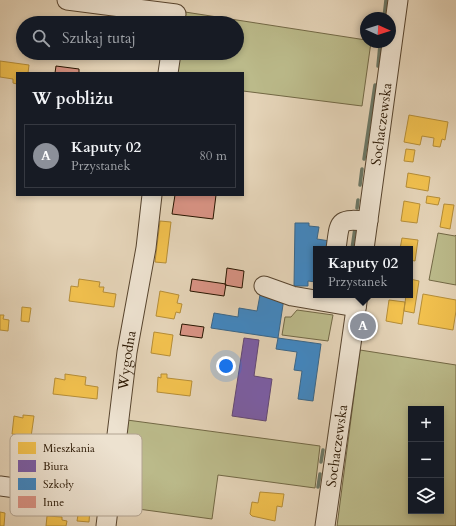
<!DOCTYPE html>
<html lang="pl">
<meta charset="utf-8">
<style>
body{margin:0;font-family:Cardo,serif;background:#242831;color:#f1f3f6}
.controls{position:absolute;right:12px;bottom:12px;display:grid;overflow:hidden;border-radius:0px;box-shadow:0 2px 6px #0003}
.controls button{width:36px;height:36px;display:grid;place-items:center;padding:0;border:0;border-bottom:1px solid #363941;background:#171b24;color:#f1f3f6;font:20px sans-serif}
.compass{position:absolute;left:360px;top:12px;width:36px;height:36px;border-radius:50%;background:#171b24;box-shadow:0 2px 6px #0003;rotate:93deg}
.you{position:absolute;left:226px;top:366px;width:14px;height:14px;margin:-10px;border:3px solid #fff;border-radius:50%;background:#1a73e8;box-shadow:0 0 0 6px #1a73e833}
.badge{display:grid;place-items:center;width:26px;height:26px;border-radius:50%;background:#8c9099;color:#fff;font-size:13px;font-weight:700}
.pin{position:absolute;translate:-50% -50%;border:2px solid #fff;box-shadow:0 1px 4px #0006}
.popup{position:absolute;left:313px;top:246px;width:100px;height:52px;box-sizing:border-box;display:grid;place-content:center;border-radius:0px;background:#171b24;filter:drop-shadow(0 1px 3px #0005);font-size:13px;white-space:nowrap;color:#9ea1a6}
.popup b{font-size:15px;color:#f1f3f6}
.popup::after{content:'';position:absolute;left:50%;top:100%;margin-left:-8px;border:8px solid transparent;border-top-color:#171b24}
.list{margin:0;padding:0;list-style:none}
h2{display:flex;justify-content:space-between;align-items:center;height:52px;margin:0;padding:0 16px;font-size:17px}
h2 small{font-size:13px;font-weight:400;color:#9ea1a6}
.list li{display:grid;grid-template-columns:26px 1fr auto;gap:12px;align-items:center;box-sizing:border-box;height:64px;margin:0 8px 8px;padding:0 8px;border:1px solid #363941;border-radius:0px}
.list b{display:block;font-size:15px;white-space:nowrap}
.list p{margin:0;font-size:13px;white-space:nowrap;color:#9ea1a6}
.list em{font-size:13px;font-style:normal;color:#9ea1a6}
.icon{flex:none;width:22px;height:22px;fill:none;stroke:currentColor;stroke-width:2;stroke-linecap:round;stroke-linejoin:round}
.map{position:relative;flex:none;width:456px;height:526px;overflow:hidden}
.search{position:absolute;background:#171b24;box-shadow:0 2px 6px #0003;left:16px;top:16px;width:228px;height:44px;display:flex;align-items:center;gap:10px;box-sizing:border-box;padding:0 14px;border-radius:22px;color:#9ea1a6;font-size:15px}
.panel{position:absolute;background:#171b24;box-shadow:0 2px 6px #0003;left:16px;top:72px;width:228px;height:124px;border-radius:0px}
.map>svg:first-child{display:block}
.green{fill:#bbba8a;stroke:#726845;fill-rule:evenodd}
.homes{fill:#f2c14e;stroke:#b58d37}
.offices{fill:#7b5ea7;stroke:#624875}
.schools{fill:#3f88c5;stroke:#38668a}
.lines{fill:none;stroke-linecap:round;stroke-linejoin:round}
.stream{stroke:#6b7765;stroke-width:3.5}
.building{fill:#d89384;stroke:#281500}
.minor-casing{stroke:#57442e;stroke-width:21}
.minor{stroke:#ede2d0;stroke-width:19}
.labels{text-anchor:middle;stroke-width:4;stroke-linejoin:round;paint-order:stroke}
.street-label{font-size:14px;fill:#281500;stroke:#ede2d0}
.key{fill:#ede2d0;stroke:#b2a492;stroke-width:1}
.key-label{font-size:11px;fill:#281500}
</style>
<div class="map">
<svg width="456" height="526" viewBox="0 0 456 526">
<rect width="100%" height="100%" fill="#e4d3b7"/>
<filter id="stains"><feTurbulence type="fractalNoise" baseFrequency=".005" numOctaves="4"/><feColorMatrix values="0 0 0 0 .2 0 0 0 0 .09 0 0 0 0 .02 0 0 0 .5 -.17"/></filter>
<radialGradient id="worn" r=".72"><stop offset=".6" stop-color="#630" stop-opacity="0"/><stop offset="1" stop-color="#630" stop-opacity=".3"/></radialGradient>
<path class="green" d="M185,12l181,28v2h5l-9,64 -119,-15v-18h-68l4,-20h58v-30h-54z
M438,233l17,3 1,-1v50l-27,-5z
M297,310l36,5 -5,26 -46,-6 3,-18h6z
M360,350l96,15v161h-119zM411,409h30v102h-30z
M127,420l193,26 -5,42 -97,-13 -6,44 -96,-13z"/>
<path class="homes" d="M0,61l29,4 -1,8h-11v11l-4,-1v-4l-13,-2z
M409,115l39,7 -3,18 -3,-1 -2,8 -7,-1 1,-8 -12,-2 -2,9 -16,-3z
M406,149l9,1 -2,12 -9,-1z
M408,173l22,4 -2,14 -22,-4z
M427,196l13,2 -2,7 -12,-2z
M404,201l16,3 -3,19 -16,-2z
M444,204l10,1 -4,24 -10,-2z
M160,221l11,1 -5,41 -11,-1z
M402,238l16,2 -3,21 -5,-1v-11h-10z
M79,279l21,3 -1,5h5l-1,5 13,2 -2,13 -45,-6 2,-15 7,1z
M410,279l9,2 -5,32 -10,-2 2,-16h4z
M160,291l19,4 -2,8 5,1 -2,9 -4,-1 -2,7 -18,-3z
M423,294l33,6v11l-3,19 -35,-6z
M389,300l16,2 -3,22 -16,-3z
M22,307l9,1 -2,14 -8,-1z
M0,315h4l-1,4 6,1 -1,11 -8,-1z
M154,332l19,3 -3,21 -19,-3z
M65,374l21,3 -1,8 13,2 -1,12 -44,-5 2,-16 10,2z
M161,374h6v4l25,3 -2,15 -33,-4 1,-15 3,1z
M23,415l11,1 -3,21 -6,-1v5l-7,-1 1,-5 -7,-1 2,-18 9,2z
M260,492l24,2 -2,13 -5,-1 -2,15 -23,-5 -2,-2 2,-12 6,1z
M70,507l20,2 -1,13 -12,-1 1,-6 -9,-1z
M0,512l5,1 -1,13h-4z
M47,516l15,1v3l5,1 -1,5h-20z"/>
<path class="offices" d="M244,338l15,2 -5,36 18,3 -6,42 -34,-5z"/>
<path class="schools" d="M295,223h14v3l10,1 -2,12 13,2 -1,8h-13v33l-8,-1v5h-14z
M260,295l24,3 -6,40 -67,-10 3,-15 24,4 1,-9 18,3z
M278,338l43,6 -8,57 -15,-2 4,-28 -8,-1 3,-18 -21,-3z"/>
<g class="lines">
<path class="stream" d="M384,18l2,-18
M378,66l2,-21
M364,159l11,-74
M360,185l2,-16
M357,208l1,-8
M352,249l3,-21
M321,462l2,-12
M318,487l2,-13"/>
</g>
<path class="building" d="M56,66l23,3v4h-24z
M175,195h41l-3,24 -41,-5z
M227,268l17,3 -2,17 -17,-3z
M192,279l34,5 -2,12 -34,-5z
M182,324l22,3 -2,11 -22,-3z"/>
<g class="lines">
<defs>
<g id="minor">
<path d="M67,0l109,14"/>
<path d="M168,73l3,-20"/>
<path d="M336,249c4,-29 1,-30 32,-28"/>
<path id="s1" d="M364,249l34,-249"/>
<path d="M264,286l28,10 64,11"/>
<path d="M0,486l109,15"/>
<path id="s2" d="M106,526l21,-174 19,-104 6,-53"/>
<path id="s3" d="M325,526l33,-231"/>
</g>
</defs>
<use href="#minor" class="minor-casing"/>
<use href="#minor" class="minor"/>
</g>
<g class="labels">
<g class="street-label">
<text dy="5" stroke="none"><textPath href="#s1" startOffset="126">Sochaczewska</textPath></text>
<text dy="5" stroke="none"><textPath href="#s2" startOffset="167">Wygodna</textPath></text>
<text dy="5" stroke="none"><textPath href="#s3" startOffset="81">Sochaczewska</textPath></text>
</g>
</g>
<rect x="10" y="434" width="132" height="82" rx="6" class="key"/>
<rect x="18" y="442" width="18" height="12" fill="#f2c14e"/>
<rect x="18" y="460" width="18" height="12" fill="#7b5ea7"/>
<rect x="18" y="478" width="18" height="12" fill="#3f88c5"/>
<rect x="18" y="496" width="18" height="12" fill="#d89384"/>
<g class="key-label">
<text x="43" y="452">Mieszkania</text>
<text x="43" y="470">Biura</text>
<text x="43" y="488">Szkoły</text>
<text x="43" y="506">Inne</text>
</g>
<rect width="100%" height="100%" filter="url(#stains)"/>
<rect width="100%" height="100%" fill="url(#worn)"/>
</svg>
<div class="controls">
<button>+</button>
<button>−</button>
<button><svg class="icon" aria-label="layers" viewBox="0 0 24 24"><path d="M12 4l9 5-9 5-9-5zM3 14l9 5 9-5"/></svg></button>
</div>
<svg class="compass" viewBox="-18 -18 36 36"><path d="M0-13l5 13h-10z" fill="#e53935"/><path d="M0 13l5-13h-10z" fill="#9ea1a6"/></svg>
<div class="you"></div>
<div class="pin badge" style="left:363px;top:326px">A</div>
<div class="popup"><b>Kaputy 02</b>Przystanek</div>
<div class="search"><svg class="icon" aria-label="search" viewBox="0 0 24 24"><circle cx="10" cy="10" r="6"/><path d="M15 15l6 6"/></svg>Szukaj tutaj</div>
<section class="panel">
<h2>W pobliżu<small></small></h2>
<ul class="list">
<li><span class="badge">A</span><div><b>Kaputy 02</b><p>Przystanek</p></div><em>80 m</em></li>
</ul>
</section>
</div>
